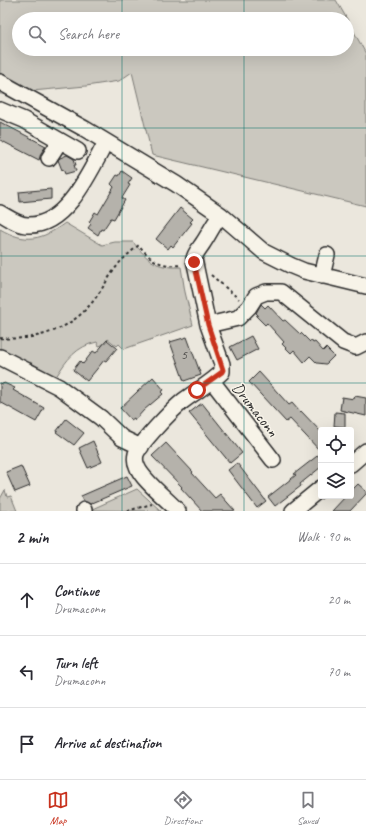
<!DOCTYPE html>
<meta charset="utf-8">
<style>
body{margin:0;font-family:Caveat,sans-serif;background:#f2f2f3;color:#2b2b33}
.controls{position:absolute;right:12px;bottom:12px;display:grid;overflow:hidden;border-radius:4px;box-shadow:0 4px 16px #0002}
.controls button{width:36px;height:36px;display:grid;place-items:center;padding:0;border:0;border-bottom:1px solid #e1e1e2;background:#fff;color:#2b2b33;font:20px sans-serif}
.stop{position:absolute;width:12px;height:12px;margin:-9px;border:3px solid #c8321e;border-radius:50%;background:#fff}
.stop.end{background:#c8321e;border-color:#fff;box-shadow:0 1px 4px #0008}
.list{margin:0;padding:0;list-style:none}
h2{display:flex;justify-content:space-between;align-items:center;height:52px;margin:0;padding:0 16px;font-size:17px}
h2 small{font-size:13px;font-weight:400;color:#7c7c81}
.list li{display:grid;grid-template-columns:26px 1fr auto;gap:12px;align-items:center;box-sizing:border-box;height:72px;padding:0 16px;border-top:1px solid #e1e1e2}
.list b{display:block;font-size:15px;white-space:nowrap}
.list p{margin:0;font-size:13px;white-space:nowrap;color:#7c7c81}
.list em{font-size:13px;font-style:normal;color:#7c7c81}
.icon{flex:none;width:22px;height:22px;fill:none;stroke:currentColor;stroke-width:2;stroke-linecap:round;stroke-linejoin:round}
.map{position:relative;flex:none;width:366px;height:511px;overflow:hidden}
.search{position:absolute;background:#fff;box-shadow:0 4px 16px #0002;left:12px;right:12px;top:12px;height:44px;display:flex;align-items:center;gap:10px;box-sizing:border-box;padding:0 14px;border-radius:22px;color:#7c7c81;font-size:15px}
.sheet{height:268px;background:#fff}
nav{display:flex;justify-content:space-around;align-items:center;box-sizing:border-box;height:56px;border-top:1px solid #e1e1e2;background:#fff;font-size:11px;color:#7c7c81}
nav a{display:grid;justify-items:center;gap:2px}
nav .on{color:#c8321e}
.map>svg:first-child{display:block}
.green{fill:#cbc8bf;stroke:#7b7a75}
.building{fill:#b5b2ab;stroke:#2b2b2b}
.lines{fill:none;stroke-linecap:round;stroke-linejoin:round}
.minor-casing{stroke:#2b2b2b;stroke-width:18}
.path{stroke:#2b2b2b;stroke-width:2;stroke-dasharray:3 3;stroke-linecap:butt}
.minor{stroke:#f7f3e8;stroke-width:15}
.route{stroke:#c8321e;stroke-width:5}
.grid{fill:none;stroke:#0f766e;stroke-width:1;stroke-opacity:0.55}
.labels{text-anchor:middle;stroke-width:3;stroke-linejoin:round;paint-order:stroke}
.number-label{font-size:14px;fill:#4e4d4b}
.street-label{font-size:16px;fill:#2b2b2b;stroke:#f7f3e8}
</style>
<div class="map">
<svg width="366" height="511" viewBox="0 0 366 511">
<rect width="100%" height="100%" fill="#ebe7dd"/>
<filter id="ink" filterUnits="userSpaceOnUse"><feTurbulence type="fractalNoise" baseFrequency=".025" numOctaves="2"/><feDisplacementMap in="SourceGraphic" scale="8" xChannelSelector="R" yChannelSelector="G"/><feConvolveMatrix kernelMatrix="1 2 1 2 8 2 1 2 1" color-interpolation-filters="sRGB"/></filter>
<g filter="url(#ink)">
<path class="green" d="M0,0h336l11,19h-328v30h328v-30l19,35v152l-214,-51 -20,-83 -13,9 -33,5 -86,8z
M65,223l37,22 13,-3h18c16,19 22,26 48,25l4,25 8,33 -69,24 -5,-5 -2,2 -9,-7 -6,6 -3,1 -2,-4c-20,4 -31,18 -41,35l-26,-15 -2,3 -28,-14v-122c26,15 42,11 65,-6z
M137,489l24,22 -71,-1z
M5,490l2,7 4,-1 6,15h-17v-12z"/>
<path class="building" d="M0,122l46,24 -5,7 -2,7 -39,-20z
M67,155l7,4 2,6h-2l2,6 -11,3 -2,-5 -1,1 -4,-10 2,-2z
M122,171l10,7 -4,6 2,1 -8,13 3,2 -11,19 -3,-1 -8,12 -2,-1 -3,6 -10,-7 3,-4 -2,-2 6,-10 3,2 16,-27 -3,-3 6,-9 2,1z
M51,189v10l-31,3 -1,-10z
M180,208l13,11 -3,3 2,1 -19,24 -2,-2 -3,4 -12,-10z
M261,304l4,4 3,-3 15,16 2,-1 15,14 1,-1 9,9 1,-2 2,3 2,-1 8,9 3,-3 8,8 -8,8 -9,-1 -7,-7 -6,6 -10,-12 -3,3 -9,-9 2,-2 -17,-19 -2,2 -9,-9 2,-1 -2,-2z
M251,336l7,13 -21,11 -7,-13z
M187,337l14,38 -17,6 -14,-39z
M107,340l10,8 -11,13 -2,-1 -3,4 -14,17 -14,-11 7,-9 3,3 10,-13 3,2z
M259,372l30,33 3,-2 8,9 1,-1 20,21v20l-31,-33 -4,3 -37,-40z
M153,377l11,13 -3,2 2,2 -19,16 -9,10 -1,-2 -3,2 -11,-12z
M0,383l3,1 1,-1 11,5 -2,2 31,18 -8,14 -36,-20z
M355,396l11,2v18l-26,-6 2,-13 12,2z
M202,403l40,50 -12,10 -41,-50z
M335,412l10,1v14l-11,-1z
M66,419l18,14 -10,12 -18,-13z
M93,441l9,21 -14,6 -9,-20z
M166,443l27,29 -1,1 23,25 5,-4 15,17h-33l-21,-23 1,-1 -30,-31z
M321,453v14l-21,17 1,2 -26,20 -7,-9 28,-22 -2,-1z
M237,463l29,38 -9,7 -29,-38z
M21,466l9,20 -15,6 -9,-20z
M127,476l5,10 -42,18 -6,-3 -3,-5z
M358,484l8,7v3l-16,17h-18l14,-15h5v-5z"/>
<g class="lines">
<defs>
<path id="minor" d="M0,82l85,47 91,55 45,31 43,37 28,14 12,5 62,15
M0,110l24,10 54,31
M49,158l11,-17
M0,213c9,5 18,12 28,12 38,2 63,-55 78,-83
M322,276l5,-21
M208,325l30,-7 11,-11 7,-11 10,-4h15l62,50 13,5 10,-5
M0,357l59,30 42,31 21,20 19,9
M212,381l61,79
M351,464l15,-13
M84,510v1
M178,511c-10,-11 -37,-32 -41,-45 -2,-4 -2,-8 -1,-12 5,-12 36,-44 47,-53 13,-10 28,-18 39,-29v-8l-14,-39 -14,-66c1,-6 6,-11 9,-16 7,-10 10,-19 18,-28
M293,511l28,-23"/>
</defs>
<use href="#minor" class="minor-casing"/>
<path class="path" d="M211,275l28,24
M0,338c33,3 66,-6 89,-32 11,-12 18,-27 28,-40 6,-8 14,-14 22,-21 12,16 22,22 43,20
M127,511l25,-7"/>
<use href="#minor" class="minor"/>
</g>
</g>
<g class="lines" filter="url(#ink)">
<path class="route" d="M194,262l14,63 15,45 -1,2 -25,18"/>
</g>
<path class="grid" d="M122,0v19M244,0v19M122,49v462M244,49v462M0,128h366M0,256h366M0,383h366"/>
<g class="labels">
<g class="number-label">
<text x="184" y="359">5</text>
</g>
<g class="street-label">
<text transform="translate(256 409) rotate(52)" y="6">Drumaconn</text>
</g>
</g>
</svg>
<div class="controls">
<button><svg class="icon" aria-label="locate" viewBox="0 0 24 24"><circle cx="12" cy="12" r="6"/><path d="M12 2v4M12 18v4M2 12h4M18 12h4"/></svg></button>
<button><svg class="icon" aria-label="layers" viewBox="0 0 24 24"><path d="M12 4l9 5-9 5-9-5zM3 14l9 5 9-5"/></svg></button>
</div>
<div class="stop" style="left:197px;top:390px"></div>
<div class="stop end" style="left:194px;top:262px"></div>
<div class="search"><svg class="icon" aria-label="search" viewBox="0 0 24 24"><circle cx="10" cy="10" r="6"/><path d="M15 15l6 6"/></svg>Search here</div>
</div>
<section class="sheet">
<h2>2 min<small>Walk · 90 m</small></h2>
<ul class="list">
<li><svg class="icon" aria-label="ahead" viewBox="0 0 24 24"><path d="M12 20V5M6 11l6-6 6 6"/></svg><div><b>Continue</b><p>Drumaconn</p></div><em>20 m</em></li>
<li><svg class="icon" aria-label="left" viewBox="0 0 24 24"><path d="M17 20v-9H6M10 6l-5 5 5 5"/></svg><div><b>Turn left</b><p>Drumaconn</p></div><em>70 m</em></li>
<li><svg class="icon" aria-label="arrive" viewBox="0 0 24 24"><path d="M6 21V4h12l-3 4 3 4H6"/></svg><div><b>Arrive at destination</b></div></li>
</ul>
</section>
<nav>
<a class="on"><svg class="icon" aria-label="map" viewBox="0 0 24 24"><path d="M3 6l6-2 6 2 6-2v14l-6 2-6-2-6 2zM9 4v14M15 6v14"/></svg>Map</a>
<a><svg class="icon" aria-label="directions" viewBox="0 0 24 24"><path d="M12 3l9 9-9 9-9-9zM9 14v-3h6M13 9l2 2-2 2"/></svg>Directions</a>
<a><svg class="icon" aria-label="saved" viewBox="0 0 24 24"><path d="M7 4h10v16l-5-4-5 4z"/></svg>Saved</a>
</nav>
